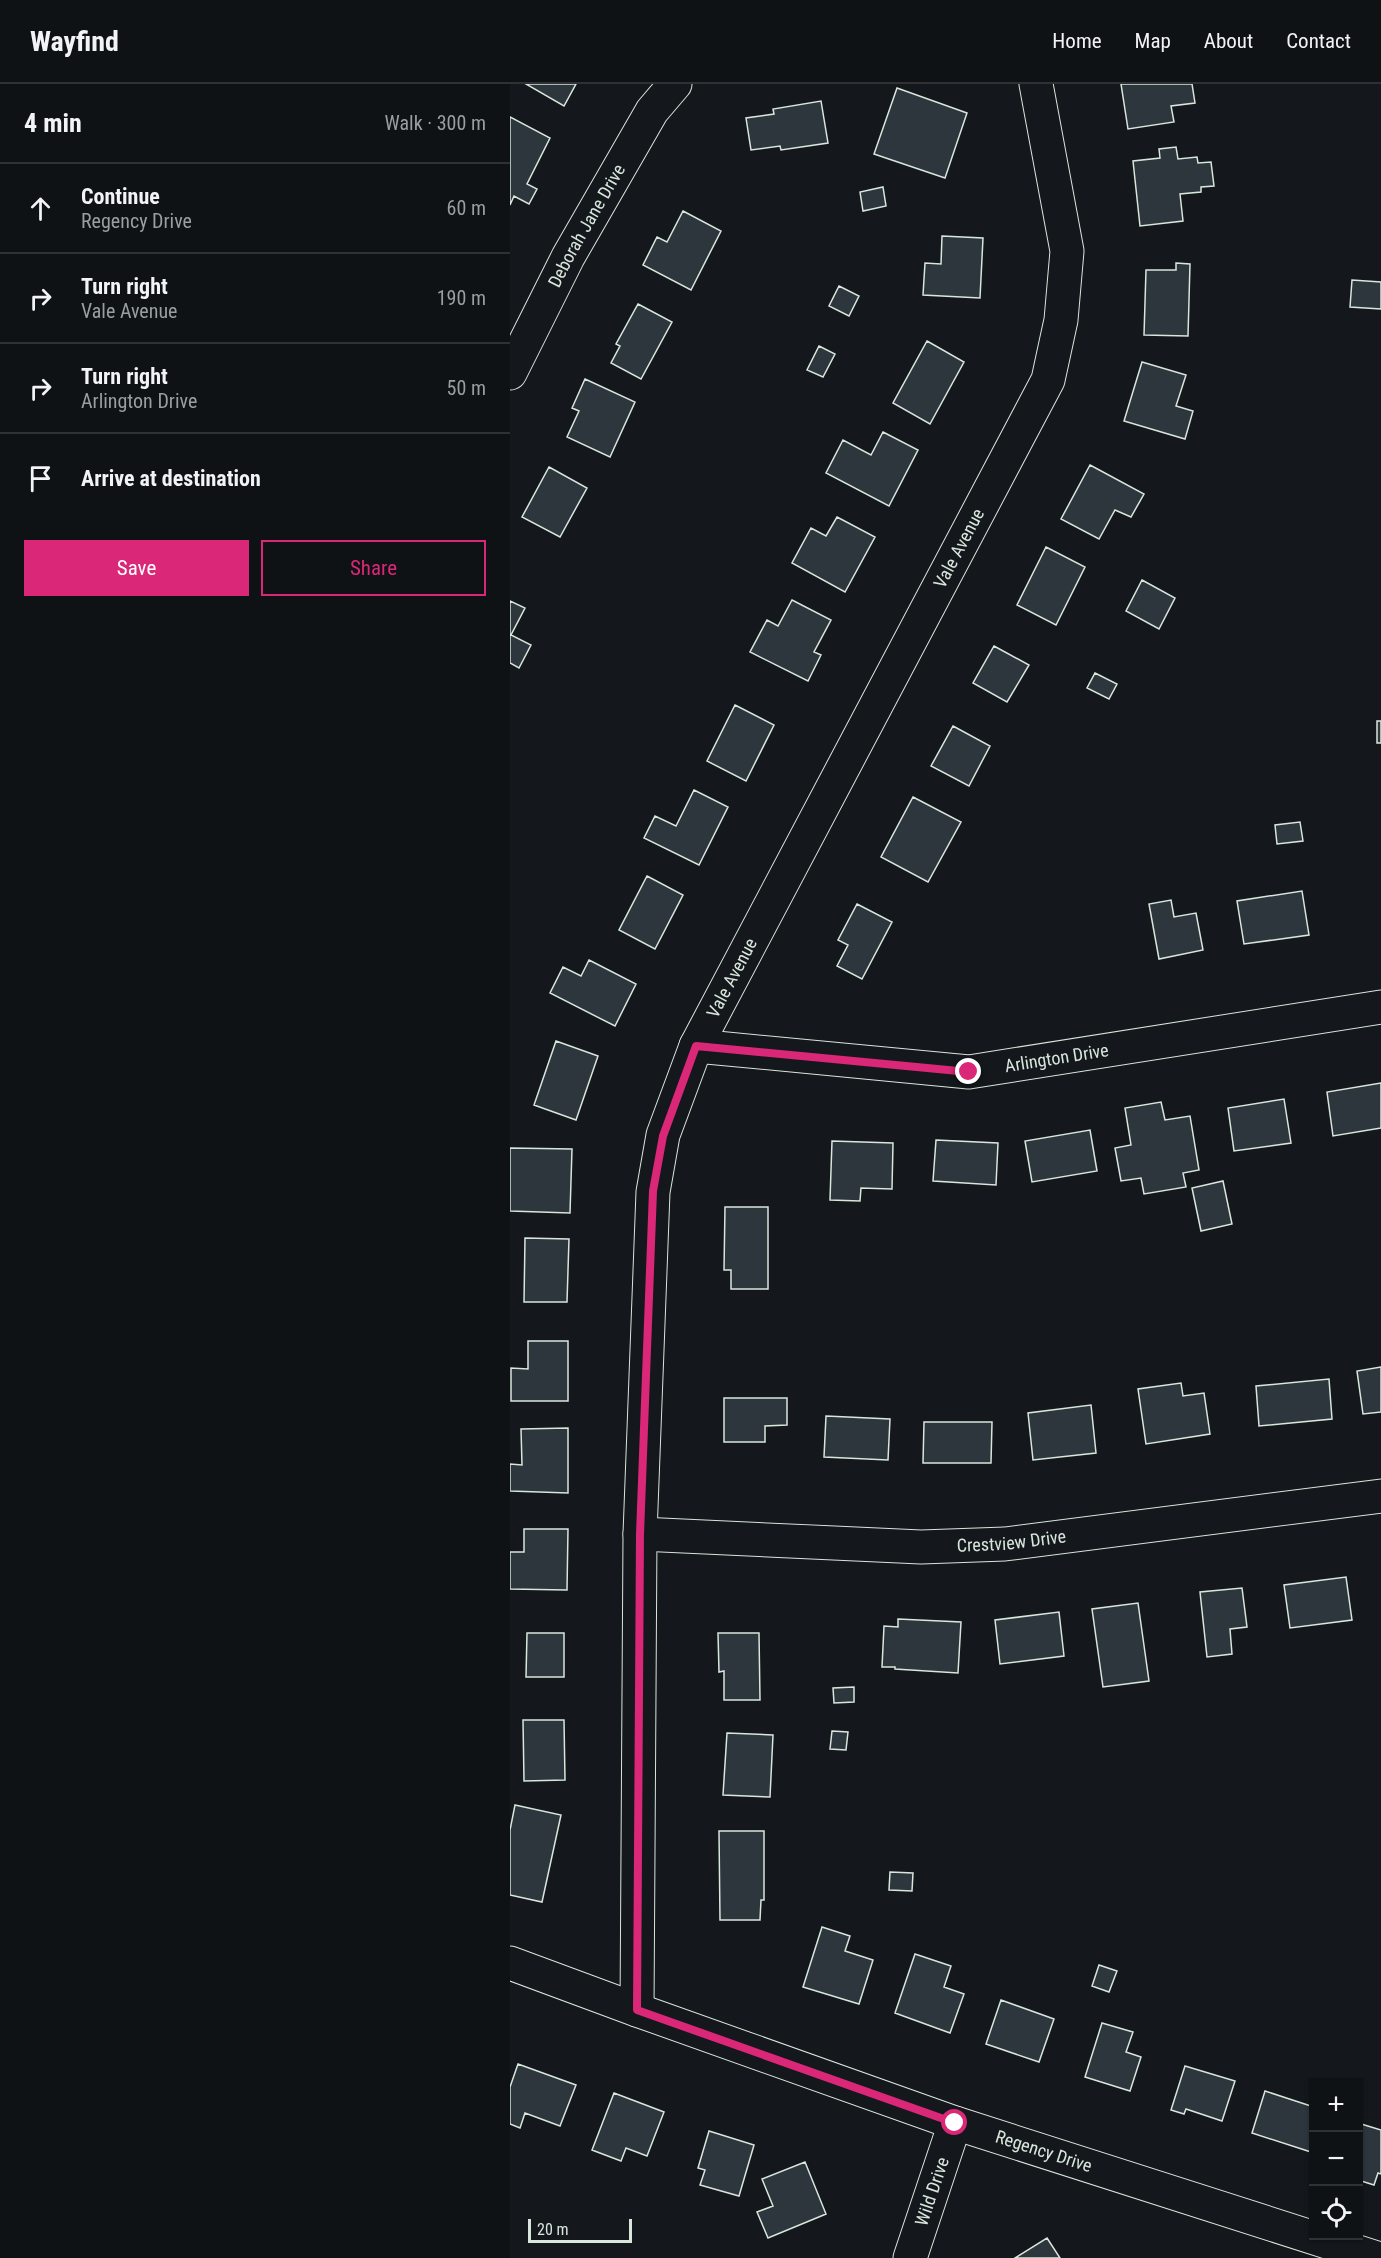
<!DOCTYPE html>
<meta charset="utf-8">
<style>
body{margin:0;font-family:"Roboto Condensed",sans-serif;background:#1d2022;color:#f1f3f6}
.controls{position:absolute;right:18px;bottom:18px;display:grid;overflow:hidden;border-radius:0px;box-shadow:0 2px 4px #0004}
.controls button{width:54px;height:54px;display:grid;place-items:center;padding:0;border:0;border-bottom:2px solid #2f3234;background:#0f1215;color:#f1f3f6;font:30px sans-serif}
.scale{position:absolute;left:18px;bottom:15px;width:104px;box-sizing:border-box;padding-left:6px;border:3px solid #d8e6dc;border-top:0;font-size:16px;line-height:21px;white-space:nowrap;color:#d8e6dc;-webkit-text-stroke:4px #14181c;paint-order:stroke}
.stop{position:absolute;width:18px;height:18px;margin:-14px;border:4px solid #db2777;border-radius:50%;background:#fff}
.stop.end{background:#db2777;border-color:#fff;box-shadow:0 2px 6px #0008}
.list{margin:0;padding:0;list-style:none}
h2{display:flex;justify-content:space-between;align-items:center;height:78px;margin:0;padding:0 24px;font-size:26px}
h2 small{font-size:20px;font-weight:400;color:#9b9ea0}
.list li{display:grid;grid-template-columns:39px 1fr auto;gap:18px;align-items:center;box-sizing:border-box;height:90px;padding:0 24px;border-top:2px solid #2f3234}
.list b{display:block;font-size:22px;white-space:nowrap}
.list p{margin:0;font-size:20px;white-space:nowrap;color:#9b9ea0}
.list em{font-size:20px;font-style:normal;color:#9b9ea0}
.actions{display:flex;gap:12px;padding:18px 24px}
.actions a{flex:1;padding:14px 0;border:2px solid #db2777;border-radius:0px;text-align:center;font-size:21px;color:#db2777}
.actions .main{background:#db2777;color:#fff}
.icon{flex:none;width:33px;height:33px;fill:none;stroke:currentColor;stroke-width:2;stroke-linecap:round;stroke-linejoin:round}
.map{position:relative;flex:none;width:871px;height:2174px;overflow:hidden}
header{display:flex;align-items:center;gap:36px;box-sizing:border-box;height:84px;padding:0 30px;background:#0f1215;border-bottom:2px solid #2f3234}
header strong{font-size:28px}
nav{display:flex;gap:33px;margin-inline-start:auto;font-size:21px}
main{display:flex}
aside{flex:1;background:#0f1215}
.map>svg:first-child{display:block}
.building{fill:#2c363c;stroke:#d8e6dc;stroke-width:1.5}
.lines{fill:none;stroke-linecap:round;stroke-linejoin:round}
.minor-casing{stroke:#d8e6dc;stroke-width:35}
.minor{stroke:#14181c;stroke-width:33}
.route{stroke:#db2777;stroke-width:8}
.labels{text-anchor:middle;stroke-width:4.5;stroke-linejoin:round;paint-order:stroke}
.street-label{font-size:18px;fill:#d8e6dc;stroke:#14181c}
</style>
<header>
<strong>Wayfind</strong>
<nav><a>Home</a><a>Map</a><a>About</a><a>Contact</a></nav>
</header>
<main>
<aside>
<h2>4 min<small>Walk · 300 m</small></h2>
<ul class="list">
<li><svg class="icon" aria-label="ahead" viewBox="0 0 24 24"><path d="M12 20V5M6 11l6-6 6 6"/></svg><div><b>Continue</b><p>Regency Drive</p></div><em>60 m</em></li>
<li><svg class="icon" aria-label="right" viewBox="0 0 24 24"><path d="M7 20v-9h11M14 6l5 5-5 5"/></svg><div><b>Turn right</b><p>Vale Avenue</p></div><em>190 m</em></li>
<li><svg class="icon" aria-label="right" viewBox="0 0 24 24"><path d="M7 20v-9h11M14 6l5 5-5 5"/></svg><div><b>Turn right</b><p>Arlington Drive</p></div><em>50 m</em></li>
<li><svg class="icon" aria-label="arrive" viewBox="0 0 24 24"><path d="M6 21V4h12l-3 4 3 4H6"/></svg><div><b>Arrive at destination</b></div></li>
</ul>
<div class="actions"><a class="main">Save</a><a>Share</a></div>
</aside>
<div class="map">
<svg width="871" height="2174" viewBox="0 0 871 2174">
<rect width="100%" height="100%" fill="#14181c"/>
<path class="building" d="M16,0h50l-12,22z
M611,0h71l3,19 -24,3 3,16 -46,7z
M387,4l70,25 -22,65 -71,-24z
M311,17l7,42 -47,7 -1,-4 -29,4 -5,-32 28,-4 -1,-5z
M0,33l40,21 -23,46 10,5 -8,15 -15,-8 -4,9z
M666,63l2,12 19,-2 1,6 13,-1 3,24 -13,1v5l-21,2 3,27 -43,5 -7,-65 27,-3 -1,-9z
M373,103l3,19 -23,5 -3,-19z
M173,127l38,20 -30,59 -48,-25 14,-28 10,5z
M432,152l41,2 -3,60 -57,-3 2,-32 16,1z
M666,179l14,1 -2,72 -44,-1 2,-65h30z
M842,196l29,2v27l-31,-2z
M329,202l20,10 -10,20 -20,-10z
M128,220l34,18 -31,57 -30,-16 9,-17 -4,-2z
M417,257l37,21 -34,62 -37,-21z
M309,262l16,8 -12,23 -16,-7z
M632,278l44,13 -10,31 17,5 -8,28 -61,-18z
M75,295l50,23 -25,55 -43,-20 12,-26 -7,-3z
M373,348l35,18 -29,56 -63,-33 17,-33 28,15z
M580,381l54,29 -13,23 -16,-7 -16,29 -38,-20z
M39,383l38,21 -27,49 -38,-20z
M327,433l38,20 -30,55 -53,-29 19,-35 15,8z
M536,463l39,20 -29,58 -39,-20z
M632,496l33,18 -16,31 -33,-18z
M282,516l39,20 -17,32 7,3 -13,26 -58,-29 17,-32 11,6z
M0,517l15,7 -14,27 20,10 -12,23 -9,-5z
M484,562l35,19 -22,37 -34,-19z
M585,589l22,11 -8,15 -22,-11z
M225,621l39,20 -28,56 -39,-20z
M867,637h4v22h-4z
M443,642l37,20 -21,40 -38,-20z
M184,706l34,17 -29,58 -55,-27 11,-22 21,10z
M403,713l48,25 -33,60 -47,-25z
M790,738l3,19 -26,3 -2,-19z
M137,792l36,19 -28,54 -36,-19z
M792,807l7,44 -65,9 -7,-43z
M661,816l3,17 22,-4 7,37 -44,9 -10,-55z
M347,820l35,18 -30,57 -25,-13 11,-21 -10,-5z
M79,876l47,24 -21,42 -65,-33 13,-26 18,9z
M46,957l42,15 -22,64 -42,-15z
M871,999v45l-48,8 -6,-44z
M774,1015l7,44 -57,8 -6,-43z
M651,1018l4,18 25,-4 9,54 -16,3 3,14 -42,7 -3,-16 -20,3 -6,-33 16,-3 -6,-37z
M580,1046l7,41 -65,11 -7,-41z
M426,1056l62,3 -2,42 -63,-4z
M322,1057l61,2 -1,46 -31,-1 -1,13 -30,-1z
M0,1064l62,1 -2,64 -60,-2z
M713,1097l9,43 -31,7 -9,-43z
M215,1123h43v82h-37v-19h-7z
M15,1154l44,1 -2,63h-43z
M18,1257h40v60h-57v-33l17,1z
M871,1283v45l-18,2 -6,-43z
M819,1295l3,40 -73,7 -3,-40z
M671,1299l2,13 21,-3 6,41 -64,10 -8,-55z
M214,1314h63v27l-22,1v16h-41z
M581,1321l5,48 -63,7 -5,-47z
M316,1332l64,3 -2,41 -64,-3z
M414,1338h68l-1,41h-68z
M58,1344v65l-58,-2v-27l12,1 -1,-36z
M14,1445h44l-1,61 -57,-1v-37h14z
M836,1493l6,43 -62,8 -6,-43z
M732,1504l5,39 -17,2 2,25 -25,3 -7,-65z
M628,1519l11,78 -46,6 -11,-78z
M549,1528l5,44 -64,8 -5,-44z
M388,1535l63,3 -3,51 -63,-4v-2h-13l2,-41 14,1z
M17,1549h37v44h-38z
M208,1549h41l1,67h-36v-29l-5,1z
M344,1603v15l-20,1 -1,-15z
M13,1636h41l1,60 -41,1z
M322,1647l16,1 -2,18 -16,-1z
M217,1649l46,2 -3,62 -47,-2z
M5,1721l46,10 -19,87 -32,-7v-65z
M209,1747h45v69h-3l-1,20h-40z
M380,1788l23,1 -1,18 -23,-1z
M312,1843l28,9 -5,15 28,9 -14,44 -56,-17z
M405,1870l36,12 -7,21 20,7 -14,39 -55,-20z
M589,1881l18,6 -8,21 -17,-6z
M491,1916l53,19 -15,43 -53,-18z
M592,1939l31,9 -7,20 15,5 -11,34 -45,-14z
M8,1980l58,21 -16,41 -35,-13 -5,15 -10,-4v-37z
M675,1982l50,15 -13,40 -36,-12 -2,5 -13,-4z
M755,2007l49,16v39l-3,6 -59,-19z
M104,2009l50,19 -17,44 -21,-8 -5,13 -29,-11z
M848,2039l23,7v44l-3,-1 -4,12 -16,-5z
M199,2047l45,14 -15,51 -39,-11 5,-15 -7,-2z
M295,2078l21,52 -58,24 -11,-26 16,-6 -11,-27z
M537,2154l13,20h-45z"/>
<g class="lines">
<defs>
<g id="minor">
<path id="s1" d="M0,289l58,-116 84,-146 23,-27"/>
<path id="s2" d="M186,962l273,26 412,-65"/>
<path id="s3" d="M130,1450l281,13 84,-3 376,-48"/>
<path id="s4" d="M0,1879l127,47 318,113 422,135"/>
<path id="s5" d="M127,1926l3,-476 13,-342 10,-57 33,-89 352,-666 13,-60 6,-69 -31,-167"/>
<path id="s6" d="M400,2174l45,-135"/>
</g>
</defs>
<use href="#minor" class="minor-casing"/>
<use href="#minor" class="minor"/>
</g>
<g class="lines">
<path class="route" d="M445,2039l-318,-113 3,-476 13,-343 10,-55 33,-90 273,26"/>
</g>
<g class="labels">
<g class="street-label">
<text dy="6" stroke="none"><textPath href="#s1" startOffset="166">Deborah Jane Drive</textPath></text>
<text dy="6" stroke="none"><textPath href="#s5" startOffset="1534">Vale Avenue</textPath></text>
<text dy="6" stroke="none"><textPath href="#s5" startOffset="1048">Vale Avenue</textPath></text>
<text dy="6" stroke="none"><textPath href="#s2" startOffset="363">Arlington Drive</textPath></text>
<text dy="6" stroke="none"><textPath href="#s3" startOffset="372">Crestview Drive</textPath></text>
<text dy="6" stroke="none"><textPath href="#s4" startOffset="566">Regency Drive</textPath></text>
<text dy="6" stroke="none"><textPath href="#s6" startOffset="70">Wild Drive</textPath></text>
</g>
</g>
</svg>
<div class="controls">
<button>+</button>
<button>−</button>
<button><svg class="icon" aria-label="locate" viewBox="0 0 24 24"><circle cx="12" cy="12" r="6"/><path d="M12 2v4M12 18v4M2 12h4M18 12h4"/></svg></button>
</div>
<div class="scale">20 m</div>
<div class="stop" style="left:445px;top:2039px"></div>
<div class="stop end" style="left:459px;top:988px"></div>
</div>
</main>
